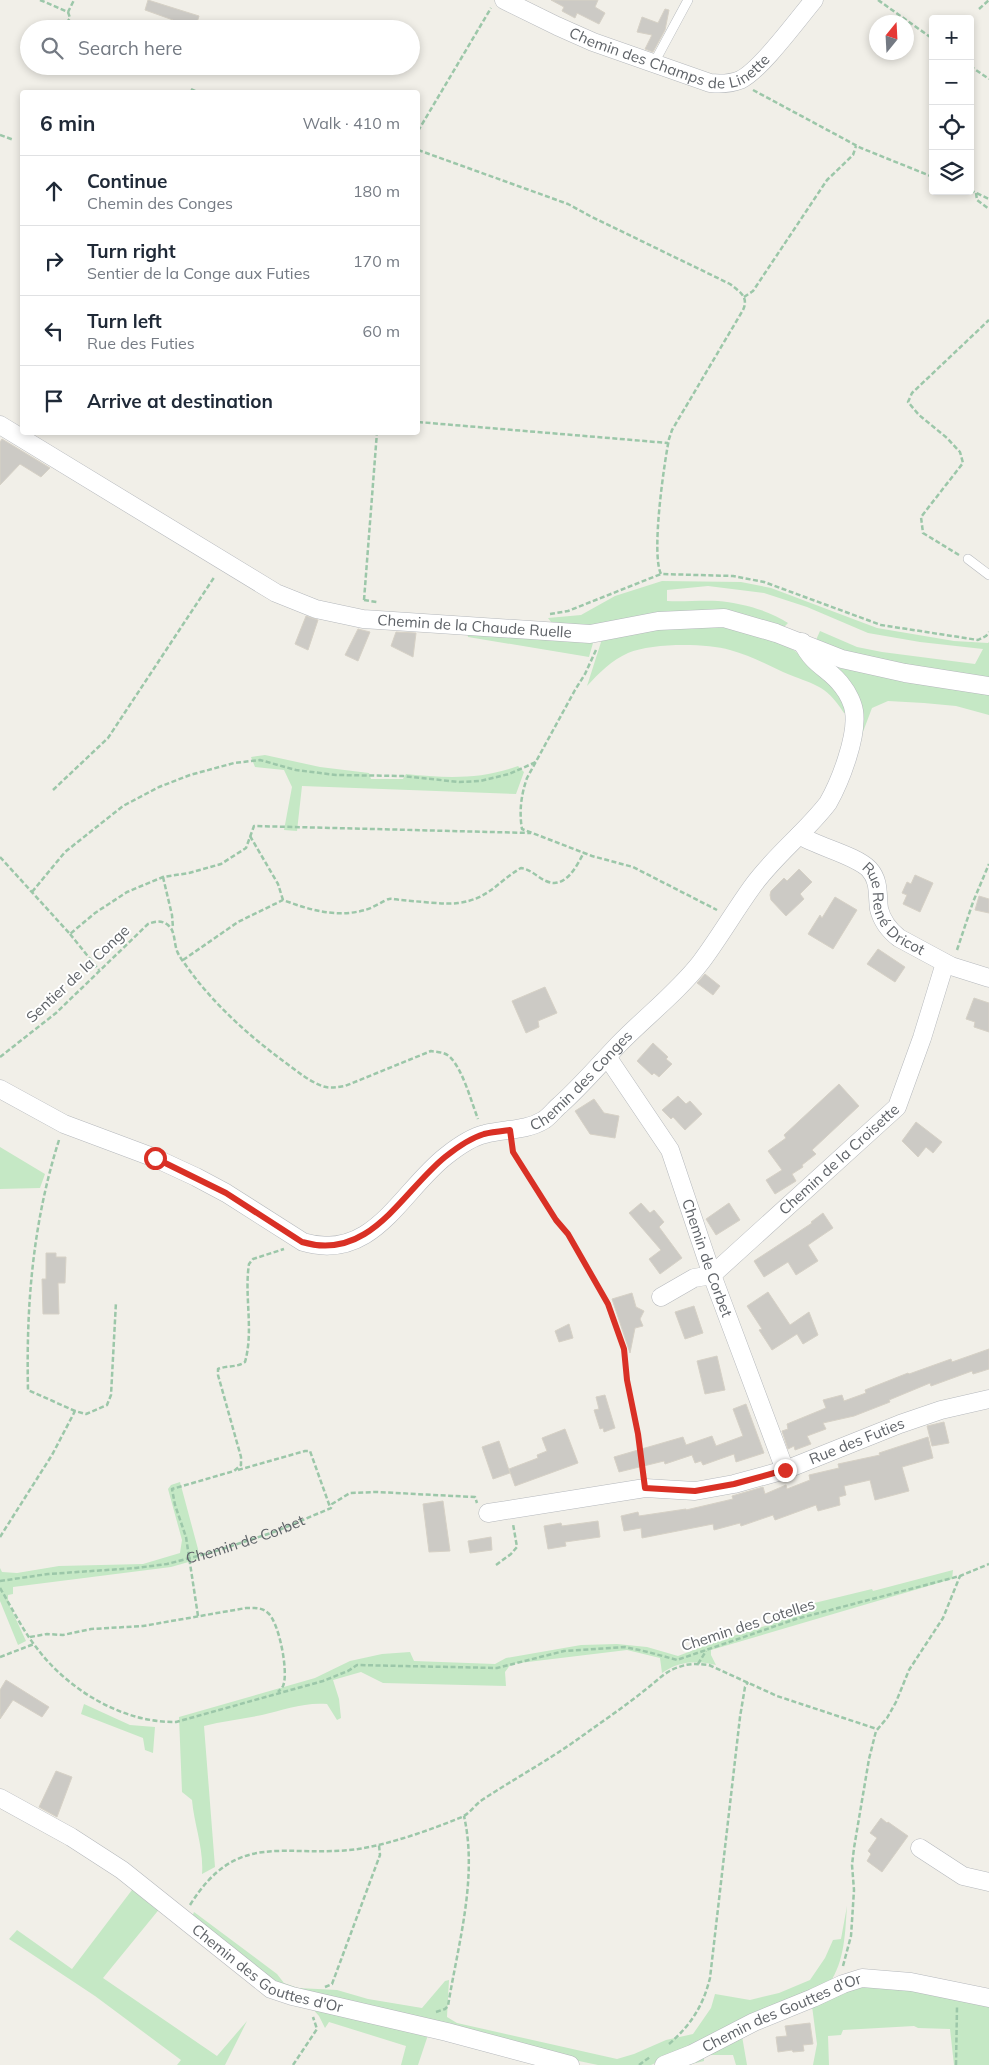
<!DOCTYPE html>
<meta charset="utf-8">
<style>
body{margin:0;font-family:Mulish,sans-serif;background:#f6f6f7;color:#1f2937}
.controls{position:absolute;right:15px;top:15px;display:grid;overflow:hidden;border-radius:5px;box-shadow:0 2px 8px #0003}
.controls button{width:45px;height:45px;display:grid;place-items:center;padding:0;border:0;border-bottom:1px solid #e0e1e3;background:#fff;color:#1f2937;font:25px sans-serif}
.compass{position:absolute;left:869px;top:15px;width:45px;height:45px;border-radius:50%;background:#fff;box-shadow:0 2px 8px #0003;rotate:18deg}
.stop{position:absolute;width:15px;height:15px;margin:-11px;border:4px solid #d93025;border-radius:50%;background:#fff}
.stop.end{background:#d93025;border-color:#fff;box-shadow:0 1px 5px #0008}
.list{margin:0;padding:0;list-style:none}
h2{display:flex;justify-content:space-between;align-items:center;height:65px;margin:0;padding:0 20px;font-size:21px}
h2 small{font-size:16px;font-weight:400;color:#747a83}
.list li{display:grid;grid-template-columns:32px 1fr auto;gap:15px;align-items:center;box-sizing:border-box;height:70px;padding:0 20px;border-top:1px solid #e0e1e3}
.list b{display:block;font-size:19px;white-space:nowrap}
.list p{margin:0;font-size:16px;white-space:nowrap;color:#747a83}
.list em{font-size:16px;font-style:normal;color:#747a83}
.icon{flex:none;width:28px;height:28px;fill:none;stroke:currentColor;stroke-width:2;stroke-linecap:round;stroke-linejoin:round}
.map{position:relative;flex:none;width:989px;height:2065px;overflow:hidden}
.search{position:absolute;background:#fff;box-shadow:0 2px 8px #0003;left:20px;top:20px;width:400px;height:55px;display:flex;align-items:center;gap:12px;box-sizing:border-box;padding:0 18px;border-radius:28px;color:#747a83;font-size:19px}
.panel{position:absolute;background:#fff;box-shadow:0 2px 8px #0003;left:20px;top:90px;width:400px;height:345px;border-radius:5px}
.map>svg:first-child{display:block}
.green{fill:#c5e8c5}
.building{fill:#cccac5;stroke:#d6d1c6}
.lines{fill:none;stroke-linecap:round;stroke-linejoin:round}
.lane-casing{stroke:#b5b8bc;stroke-width:10}
.street-casing{stroke:#b5b8bc;stroke-width:19}
.path{stroke:#9cc7a9;stroke-width:2.5;stroke-dasharray:5 2.5;stroke-linecap:butt}
.lane{stroke:#fff;stroke-width:9}
.street{stroke:#fff;stroke-width:18}
.route{stroke:#d93025;stroke-width:6}
.labels{text-anchor:middle;stroke-width:4;stroke-linejoin:round;paint-order:stroke}
.street-label{font-size:15px;fill:#5f6368;stroke:#fff}
</style>
<div class="map">
<svg width="989" height="2065" viewBox="0 0 989 2065">
<rect width="100%" height="100%" fill="#f1efe8"/>
<path class="green" d="M662,581l79,1 30,6 106,40 77,13 34,2 1,-1v39l-138,-26 -35,-15 4,-9 37,16 25,5 93,12 8,-15 -63,-7 -52,-9 -61,-26 -43,-14 -56,-7 -41,4v11c16,1 34,-1 51,0 22,2 51,9 70,22l-5,5 -58,-17 -129,16 -45,-5 -3,-4 33,-3 34,-19z
M719,624l52,13 24,14 40,34 12,27 -3,1c-19,-30 -31,-28 -61,-41 -17,-8 -34,-17 -53,-22 -25,-7 -78,-7 -102,3 -16,7 -29,20 -41,33l15,-47 35,-8z
M467,630l114,12 12,1 -4,14 -121,-20z
M825,656l143,32 21,7v20l-33,-9 -32,-3 -36,-2 -16,7 -14,37 2,-27z
M265,755l55,12 49,6 2,6h32l3,-5c39,4 74,6 112,-8l6,6 -8,22 -214,-8 -5,45 -13,-1 8,-43 -8,-17 -29,-3 -4,-10z
M0,1147l45,27 -5,14 -40,1z
M180,1482l18,67 1,10 -28,8 -158,20v7l-5,1v7l18,39 -8,4 -18,-44v-33l2,4 15,1 42,-7 84,-2 37,-11 2,-13 -14,-51 3,-4z
M953,1570l-1,9 -241,71v5l5,10c-18,-5 -38,-4 -54,8l-2,-15 -33,-8 -116,14 -6,8 1,14 -123,-3 -22,-11 -28,8 6,19 2,19 -4,2 -10,-16c-23,-2 -44,6 -65,11 -19,4 -39,6 -58,11l11,141 -13,7c2,-25 -8,-50 -10,-74l-10,-8 -3,-75 136,-39 35,-17 32,-7 28,-2 4,9 81,3 11,-6 75,-13 36,-1 30,3 31,9 42,-16 48,-15 4,-9 29,-7 1,-3 70,-17 1,2z
M84,1704l46,21 25,2 -2,26 -8,-3 -2,-12 -62,-24z
M135,1886l26,21 -58,71 114,78 30,-35 -22,44h-48l4,-5 -86,-64 -86,-57 8,-9 55,39z
M847,1906c-2,27 -2,55 -18,78l-178,81h-53l-48,-10 -275,-70 -83,-68 2,-5 83,62 7,9 14,5 39,2 31,9 54,9 23,-27 4,-1 -2,37 10,6 160,36 17,-5 32,-14 27,-6 18,-26 4,-14 35,6 29,-7 31,-13 15,-22 8,-18 8,-1z
M859,1986l57,3 73,15v61h-35l-4,-36 -32,-1 -4,-2 -71,4 -2,5 -13,1 1,29h-16l4,-21 -5,-38z
M309,2005l119,30 -10,30h-17l5,-19 -77,-24 -4,6 -6,-12z
M742,2036l5,29h-11l-3,-10h-29v6l-16,4h-12z"/>
<path class="building" d="M148,0l51,16 -4,13h-25l3,-9 -28,-10z
M551,0h47l-3,7 10,6 -6,11 -22,-11 -2,5 -13,-7 2,-4z
M665,9l4,1 -4,20 -12,22 -8,-3 7,-14 -15,-3 5,-15 16,6z
M2,439l48,29 -9,9 -21,-13 -20,21v-43z
M306,616l12,4 -10,30 -13,-6z
M358,629l12,3 -12,29 -13,-6z
M396,632l20,1 -3,24 -22,-11z
M799,869l13,13 -12,12 4,5 -18,17 -15,-16 -1,-5 1,-4 13,-13 3,3z
M915,875l18,8 -13,29 -17,-8 4,-9 -5,-2 5,-11 4,2z
M979,896l10,3v14l-14,-3z
M835,897l22,13 -24,39 -25,-15 12,-19 2,3z
M878,949l27,18 -10,15 -28,-18z
M705,974l15,12 -7,9 -16,-12z
M545,987l12,26 -19,8 1,6 -13,6 -14,-32z
M974,998l15,5v29l-15,-5 1,-5 -9,-3z
M653,1043l15,14 -2,2 6,5 -13,13 -5,-4 -2,2 -15,-14z
M839,1084l20,22 -47,44 4,4 -14,11 1,2 -11,7 4,7 -21,13 -9,-14 16,-10 -14,-19 18,-13 -2,-3z
M678,1096l8,8 4,-3 12,13 -17,16 -12,-13 -2,2 -9,-9z
M594,1099l10,14 15,3 -4,22 -25,-4 -15,-23z
M916,1122l26,20 -9,11 -7,-6 -8,10 -16,-16z
M641,1203l9,10 4,-3 10,12 -5,5 23,31 -22,16 -11,-15 12,-9 -32,-37z
M729,1203l11,17 -24,15 -10,-16z
M823,1213l10,15 -25,17 10,16 -22,14 -8,-13 -24,15 -10,-16 58,-38 -1,-1z
M46,1253h10v4h10l-1,26h-7l1,31h-16l-1,-35h4z
M768,1292l22,33 19,-13 9,23 -15,9 -6,-10 -25,16 -13,-20 3,-1 -15,-23z
M632,1293l4,14 8,4 -4,8 3,7 -8,2 -5,25 -18,-54z
M694,1306l9,27 -18,6 -10,-27z
M569,1324l4,14 -14,4 -4,-11z
M989,1349v20l-16,5 -1,-3 -41,15 -1,-3 -41,17 1,2 -36,14 -31,7 3,6 -19,7 4,8 -16,6 -1,-4 -6,3 -6,-18 6,-2 -1,-5 39,-16 -3,-8 19,-5 2,6 22,-8 -1,-3 43,-17 1,1 42,-15 1,3z
M717,1356l8,34 -20,4 -8,-33z
M605,1395l10,33 -11,4 -1,-4 -3,1 -6,-19 5,-1 -3,-12z
M746,1404l18,49 -28,9 -2,-8 -31,11 -2,-4 -6,2 -3,-8 -27,9 -1,-3 -45,11 -5,-15 69,-20 3,8 26,-9 4,10 27,-10 -10,-27z
M944,1422l5,21 -17,3 -5,-20z
M565,1429l13,34 -63,23 -6,-17 29,-11 -1,-3 10,-4 -5,-13z
M928,1437l5,21 -31,9 7,24 -34,9 -5,-20 -26,6 2,9 -7,2 1,8 -22,6 -2,-6 -41,15 -2,-5 -32,11 -1,-3 -26,7 -1,-6 -71,14 -1,-10 -17,3 -3,-15 17,-4 1,4 47,-7v1l47,-11 -1,-3 31,-9 2,7 21,-9 1,4 23,-9 -1,-5 30,-7 -1,-4 42,-9 -1,-2z
M499,1441l11,32 -17,6 -11,-32z
M443,1501l7,50 -21,1 -6,-48z
M598,1521l2,16 -35,5 1,4 -18,3 -4,-23 17,-3 1,3z
M491,1537l1,13 -22,3 -2,-12z
M6,1680l43,27 -7,10 -29,-17 -13,19v-29z
M56,1771l16,6 -15,40 -18,-10z
M881,1818l6,5 1,-1 20,14 -26,36 -15,-11 4,-7 -3,-3 9,-13 -7,-5z
M810,2023l3,21 -10,1 1,6 -11,1 -1,-2 -14,2 -2,-15 11,-1 -2,-10z"/>
<g class="lines">
<defs>
<path id="lane" d="M654,63l34,-63
M968,559l21,16"/>
<g id="street">
<path id="s2" d="M504,0l53,26 36,16 117,41c10,1 20,1 30,-3 20,-9 58,-61 74,-80"/>
<path id="s3" d="M0,425l276,168 40,16 47,10 227,15 68,-13 66,-3 52,15 66,26 63,14 84,13"/>
<path id="s4" d="M799,835c19,12 56,20 70,34 11,12 8,26 10,40 3,12 11,22 20,29l52,28 38,12"/>
<path id="s5" d="M608,1058l62,92 42,125 73,195"/>
<path id="s6" d="M0,1089l64,35 91,34 41,19 30,16 77,49c70,21 98,-51 143,-86 10,-8 26,-19 39,-22 19,-5 41,-3 59,-14 6,-4 11,-11 16,-15 21,-19 39,-40 58,-60 27,-28 59,-52 83,-83 18,-24 33,-50 51,-75 21,-30 53,-54 76,-84 12,-21 30,-67 26,-92 -1,-7 -6,-18 -11,-24 -13,-19 -29,-20 -41,-45"/>
<path id="s7" d="M661,1297l33,-19 18,-3 185,-168 25,-69 23,-75"/>
<path id="s8" d="M488,1513l157,-25 50,3 39,-7 51,-14 115,-46 41,-14 48,-11"/>
<path id="s9" d="M0,1798l71,39 51,33 149,119 21,7 155,36 123,33"/>
<path d="M920,1848l43,28 26,6"/>
<path id="s10" d="M664,2065l28,-11 62,-32 59,-24 30,-14 19,-6 49,4 78,16"/>
</g>
</defs>
<use href="#lane" class="lane-casing"/>
<use href="#street" class="street-casing"/>
<g class="path">
<path d="M40,0l28,12 6,-12"/>
<path d="M878,0l55,39"/>
<path d="M979,9l10,-9"/>
<path d="M62,29l8,-11 -2,-6"/>
<path d="M970,66l19,13"/>
<path d="M191,89l6,3"/>
<path d="M753,90l108,58 72,29"/>
<path d="M418,131l73,-123"/>
<path d="M0,135l14,5"/>
<path d="M418,150l150,54 22,12 140,68c10,8 19,13 13,26l-71,120 -3,9c-5,25 -18,115 -8,135l72,2 31,6 117,43 97,15 8,-4 3,-4"/>
<path d="M970,190l19,9"/>
<path d="M976,193l1,7 12,9"/>
<path d="M744,297l9,-6 74,-111 26,-25 3,-9"/>
<path d="M418,422l250,21"/>
<path d="M959,555l-36,-22 -2,-16 42,-54 -3,-11 -13,-14 -28,-23 -11,-13 4,-9 77,-73"/>
<path d="M364,600l13,2"/>
<path d="M364,600l13,-168"/>
<path d="M550,614l18,-3 93,-37"/>
<path d="M596,650l-11,24 -10,16 -48,88c-6,17 -8,34 -5,51l70,27 41,11 84,43"/>
<path d="M53,790l55,-52 107,-162"/>
<path d="M250,836l28,48 5,16"/>
<path d="M0,857l70,77 25,-21 32,-21 36,-15 26,-4 32,-9 25,-16 8,-22 277,7"/>
<path d="M163,877l9,38 1,13"/>
<path d="M32,892l33,-40 58,-46 36,-19 31,-12 44,-12 26,-3 36,10 40,5 67,1 56,6 21,-1 29,-7 27,-12"/>
<path d="M70,934l29,36"/>
<path d="M957,950l16,-48 16,-38"/>
<path d="M183,960l55,-38 45,-22c27,10 53,18 82,10 8,-2 20,-10 24,-11 3,-1 8,1 12,1 14,1 45,5 57,3 31,-4 39,-21 63,-35 11,2 16,9 25,13 19,9 31,-15 38,-29"/>
<path d="M0,1057l56,-44 92,-89c7,-3 15,-4 21,2 6,5 5,17 8,25 2,5 5,9 8,13 27,39 64,72 101,99 12,9 23,18 36,23 8,3 15,1 23,0l86,-35c6,1 14,1 19,6 13,13 21,44 28,62"/>
<path d="M59,1140c-26,82 -33,164 -31,250l47,21"/>
<path d="M512,1144l1,8 43,68 12,13 40,71 16,45 3,31 12,54 4,38"/>
<path d="M238,1470l67,-19h5l20,56"/>
<path d="M0,1537l52,-82 23,-44 11,3 21,-9 4,-10 5,-93"/>
<path d="M496,1565l15,-11 6,-7 -4,-23"/>
<path id="s1" d="M0,1581l48,-7 88,-6 31,-4 46,-12 64,-21 54,-23 1,-4 18,-11 26,-1 99,5 2,6"/>
<path d="M0,1588c12,20 22,41 36,59 31,42 86,76 140,75l147,-41 25,-10 9,-6 140,3 67,-17 61,-4 23,5 29,8 119,-41 164,-43 29,-12"/>
<path d="M198,1616l-12,-79 -11,-32 -3,-16 62,-18 7,-6v-8l-23,-82v-6c10,-4 18,-1 27,-7 9,-32 -1,-66 4,-98l4,-5 31,-10"/>
<path d="M30,1637l17,-3 16,1 28,-6 52,-3 103,-18c8,0 16,-1 22,5 11,9 21,60 15,73 -1,2 -3,4 -5,6"/>
<path d="M0,1657l34,-13"/>
<path d="M698,1664l8,-13"/>
<path d="M190,1905c48,-77 95,-46 168,-56 33,-5 72,-19 104,-32 8,-4 13,-12 20,-17 32,-21 65,-39 96,-61 22,-16 46,-32 67,-49 11,-8 20,-19 34,-23 10,-4 19,-3 30,-2l68,31 100,33"/>
<path d="M843,1966l8,-30 1,-15 2,-31 -2,-25 2,-17 15,-89 7,-28 11,-13 9,-16 13,-32 34,-52 17,-42"/>
<path d="M325,1987l7,-3 48,-129 -1,-10"/>
<path d="M436,2012l9,-3 3,-3c10,-62 30,-128 16,-190"/>
<path d="M669,2044c22,-19 34,-38 41,-66l30,-261 5,-30 3,-5"/>
<path d="M293,2065l24,-36 -4,-12"/>
<path d="M639,2065l11,-8"/>
<path d="M956,2065l1,-58"/>
</g>
<use href="#lane" class="lane"/>
<use href="#street" class="street"/>
</g>
<g class="lines">
<path class="route" d="M155,1158l71,35 76,49c68,20 99,-49 143,-85 10,-8 26,-19 39,-23 8,-2 18,-3 26,-4l3,22 43,68 12,14 40,70 16,45 3,31 11,54 7,54 50,3 39,-7 51,-14"/>
</g>
<g class="labels">
<g class="street-label">
<text dy="5" stroke="none"><textPath href="#s2" startOffset="181">Chemin des Champs de Linette</textPath></text>
<text dy="5" stroke="none"><textPath href="#s3" startOffset="526">Chemin de la Chaude Ruelle</textPath></text>
<text dy="5" stroke="none"><textPath href="#s4" startOffset="128">Rue René Dricot</textPath></text>
<text transform="translate(78 974) rotate(-43)" y="5">Sentier de la Conge</text>
<text dy="5" stroke="none"><textPath href="#s6" startOffset="678">Chemin des Conges</textPath></text>
<text dy="5" stroke="none"><textPath href="#s7" startOffset="228">Chemin de la Croisette</textPath></text>
<text dy="5" stroke="none"><textPath href="#s5" startOffset="225">Chemin de Corbet</textPath></text>
<text dy="5" stroke="none"><textPath href="#s8" startOffset="379">Rue des Futies</textPath></text>
<text dy="5" stroke="none"><textPath href="#s1" startOffset="250">Chemin de Corbet</textPath></text>
<text transform="translate(748 1625) rotate(-18)" y="5">Chemin des Cotelles</text>
<text dy="5" stroke="none"><textPath href="#s9" startOffset="320">Chemin des Gouttes d'Or</textPath></text>
<text dy="5" stroke="none"><textPath href="#s10" startOffset="129">Chemin des Gouttes d'Or</textPath></text>
</g>
</g>
</svg>
<div class="controls">
<button>+</button>
<button>−</button>
<button><svg class="icon" aria-label="locate" viewBox="0 0 24 24"><circle cx="12" cy="12" r="6"/><path d="M12 2v4M12 18v4M2 12h4M18 12h4"/></svg></button>
<button><svg class="icon" aria-label="layers" viewBox="0 0 24 24"><path d="M12 4l9 5-9 5-9-5zM3 14l9 5 9-5"/></svg></button>
</div>
<svg class="compass" viewBox="-18 -18 36 36"><path d="M0-13l5 13h-10z" fill="#e53935"/><path d="M0 13l5-13h-10z" fill="#747a83"/></svg>
<div class="stop" style="left:155px;top:1158px"></div>
<div class="stop end" style="left:785px;top:1470px"></div>
<div class="search"><svg class="icon" aria-label="search" viewBox="0 0 24 24"><circle cx="10" cy="10" r="6"/><path d="M15 15l6 6"/></svg>Search here</div>
<section class="panel">
<h2>6 min<small>Walk · 410 m</small></h2>
<ul class="list">
<li><svg class="icon" aria-label="ahead" viewBox="0 0 24 24"><path d="M12 20V5M6 11l6-6 6 6"/></svg><div><b>Continue</b><p>Chemin des Conges</p></div><em>180 m</em></li>
<li><svg class="icon" aria-label="right" viewBox="0 0 24 24"><path d="M7 20v-9h11M14 6l5 5-5 5"/></svg><div><b>Turn right</b><p>Sentier de la Conge aux Futies</p></div><em>170 m</em></li>
<li><svg class="icon" aria-label="left" viewBox="0 0 24 24"><path d="M17 20v-9H6M10 6l-5 5 5 5"/></svg><div><b>Turn left</b><p>Rue des Futies</p></div><em>60 m</em></li>
<li><svg class="icon" aria-label="arrive" viewBox="0 0 24 24"><path d="M6 21V4h12l-3 4 3 4H6"/></svg><div><b>Arrive at destination</b></div></li>
</ul>
</section>
</div>
